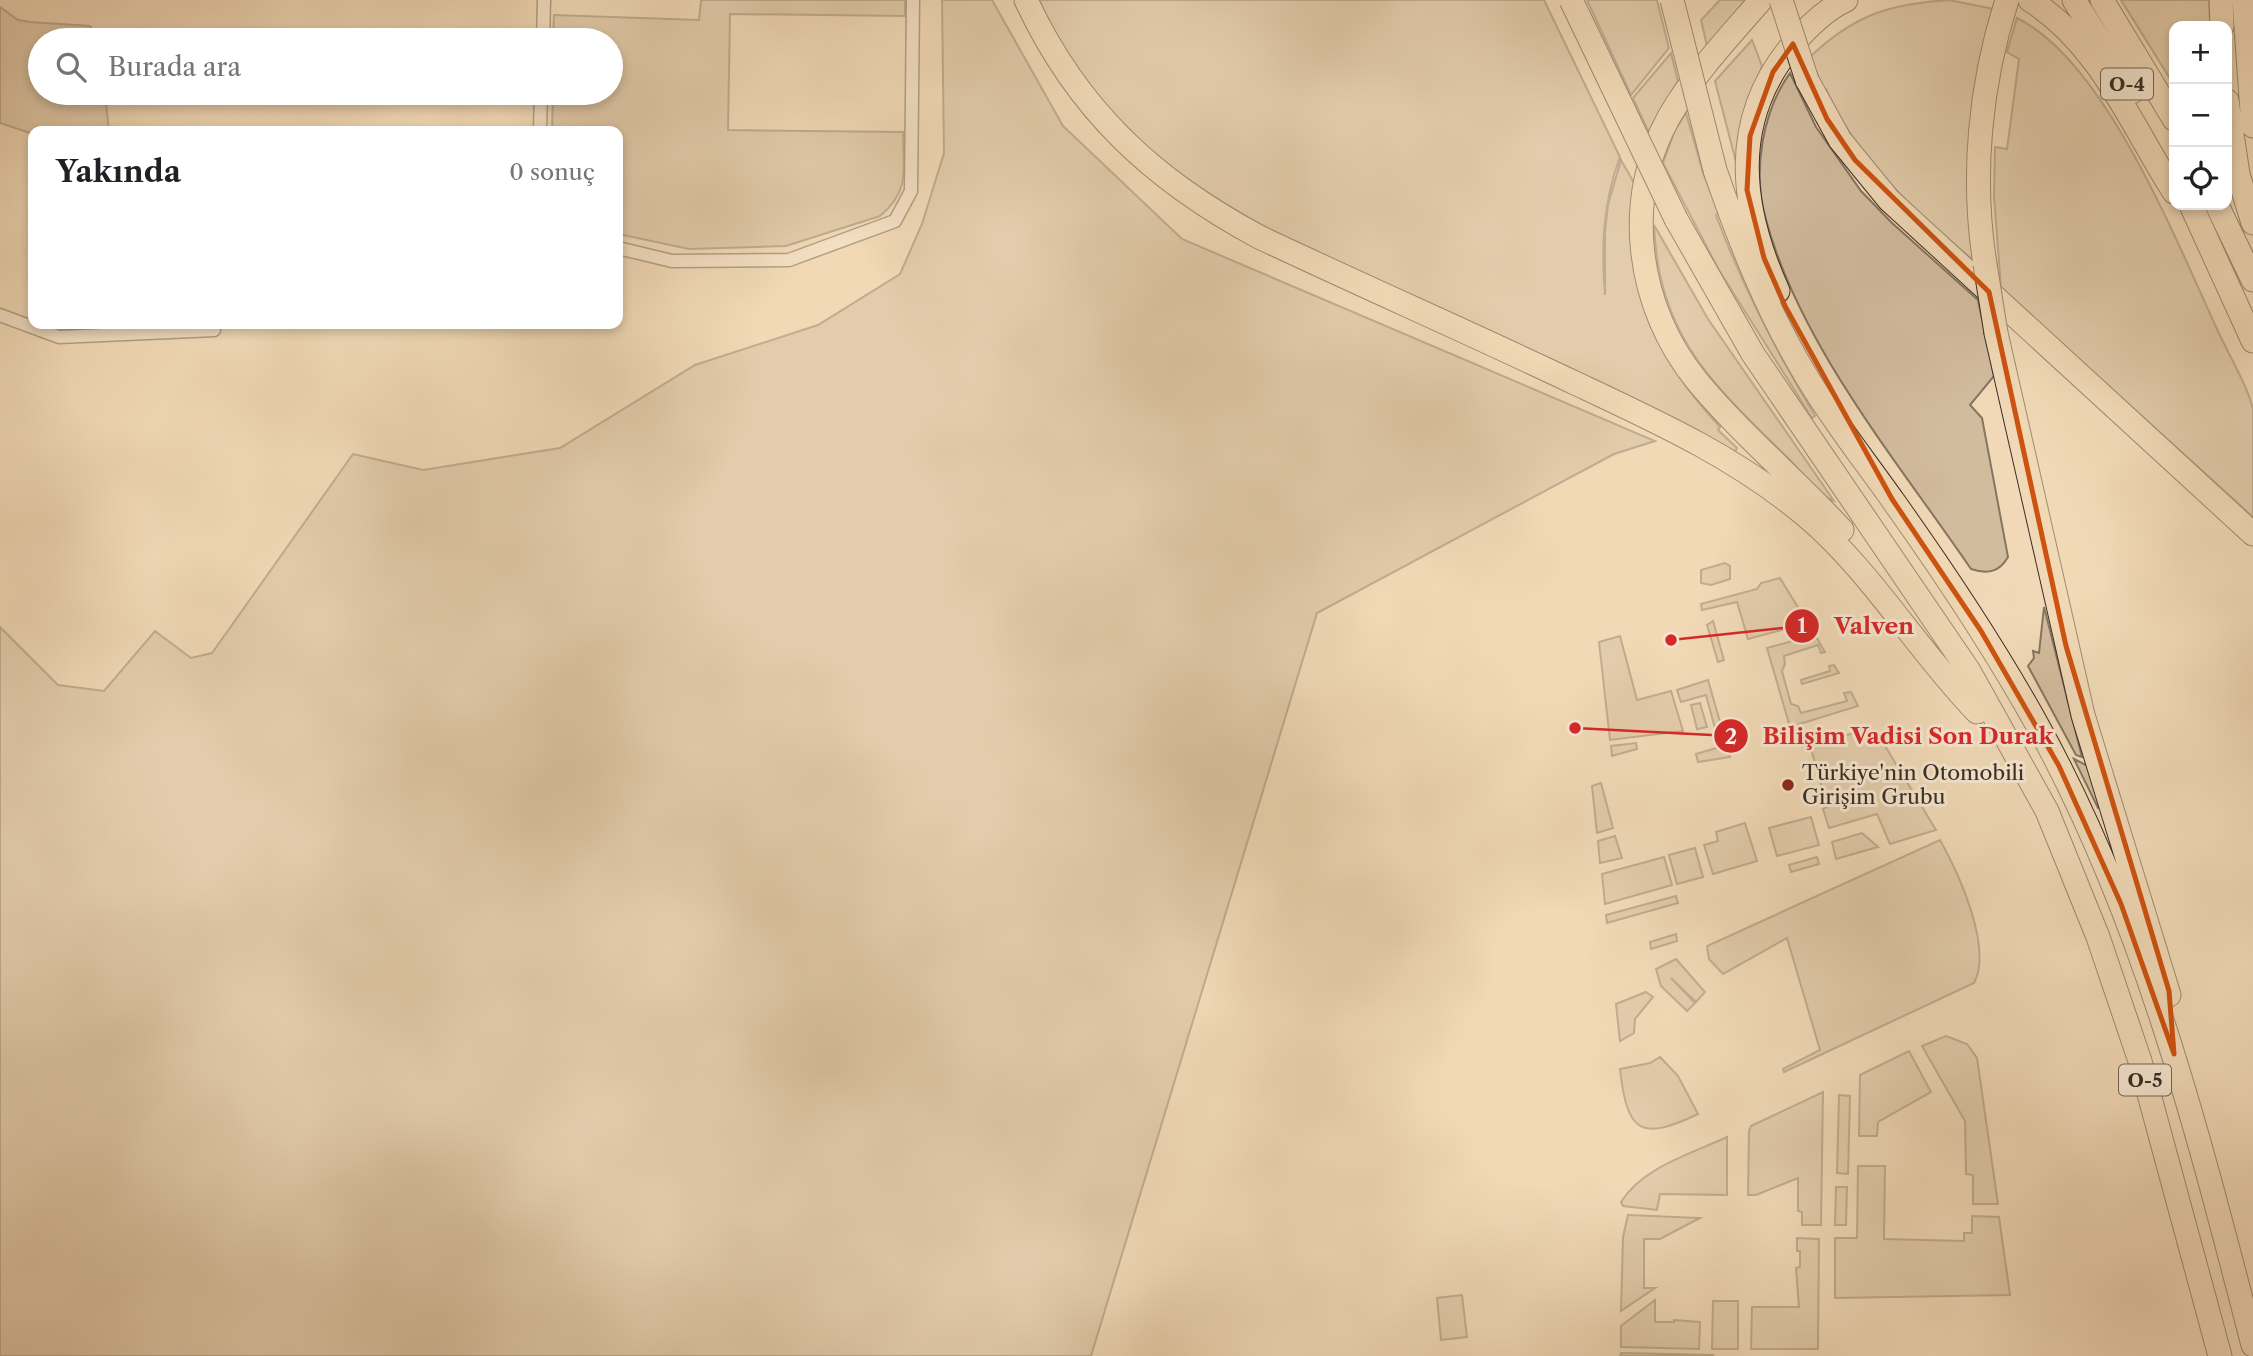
<!DOCTYPE html>
<html lang="tr">
<meta charset="utf-8">
<style>
body{margin:0;font-family:"Libre Caslon Text",serif;background:#f2f2f2;color:#202124}
.controls{position:absolute;right:21px;top:21px;display:grid;overflow:hidden;border-radius:14px;box-shadow:0 4px 10px #0003}
.controls button{width:63px;height:63px;display:grid;place-items:center;padding:0;border:0;border-bottom:2px solid #e0e0e0;background:#fff;color:#202124;font:35px sans-serif}
.list{margin:0;padding:0;list-style:none}
h2{display:flex;justify-content:space-between;align-items:center;height:91px;margin:0;padding:0 28px;font-size:30px}
h2 small{font-size:23px;font-weight:400;color:#757577}
.icon{flex:none;width:38px;height:38px;fill:none;stroke:currentColor;stroke-width:2;stroke-linecap:round;stroke-linejoin:round}
.map{position:relative;flex:none;width:2253px;height:1356px;overflow:hidden}
.search{position:absolute;background:#fff;box-shadow:0 4px 10px #0003;left:28px;top:28px;width:595px;height:77px;display:flex;align-items:center;gap:18px;box-sizing:border-box;padding:0 24px;border-radius:38px;color:#757577;font-size:26px}
.panel{position:absolute;background:#fff;box-shadow:0 4px 10px #0003;left:28px;top:126px;width:595px;height:203px;border-radius:14px}
.map>svg:first-child{display:block}
.green{fill:#d2bc9e;stroke:#857561;stroke-width:2}
.lines{fill:none;stroke-linecap:round;stroke-linejoin:round}
.street-casing{stroke:#665949;stroke-width:15}
.highway-casing{stroke:#382e24;stroke-width:25}
.street{stroke:#f6e6d0;stroke-width:12}
.highway{stroke:#f1d9b7;stroke-width:23}
.highway-bridge-casing{stroke:#382e24;stroke-width:25;stroke-linecap:butt}
.highway-bridge{stroke:#f1d9b7;stroke-width:23}
.marked{fill:none;stroke:#ce5310;stroke-width:5;stroke-linejoin:round}
.poi-dot{fill:#8f2418;stroke:#f6e6d0;stroke-width:2.5}
.labels{text-anchor:middle;stroke-width:6;stroke-linejoin:round;paint-order:stroke}
.shield{fill:#f6e6d0;stroke:#716558;stroke-width:2}
.shield-label{font-size:19px;font-weight:bold;fill:#382e24}
.poi-label{font-size:21px;fill:#382e24;stroke:#f6e6d0;text-anchor:start}
.leader{fill:none;stroke:#d62828;stroke-width:2.5}
.callout-dot{fill:#d62828;stroke:#f6e6d0;stroke-width:2.5}
.mark-label{font-size:21px;text-anchor:middle;font-weight:bold;fill:#fff}
.callout-label{font-size:23px;text-anchor:middle;font-weight:bold;fill:#d62828;stroke:#f6e6d0;stroke-width:6;stroke-linejoin:round;paint-order:stroke}
</style>
<div class="map">
<svg width="2253" height="1356" viewBox="0 0 2253 1356">
<rect width="100%" height="100%" fill="#f1d9b7"/>
<filter id="stains"><feTurbulence type="fractalNoise" baseFrequency=".00286" numOctaves="4"/><feColorMatrix values="0 0 0 0 .2 0 0 0 0 .09 0 0 0 0 .02 0 0 0 .5 -.17"/></filter>
<radialGradient id="worn" r=".72"><stop offset=".6" stop-color="#630" stop-opacity="0"/><stop offset="1" stop-color="#630" stop-opacity=".3"/></radialGradient>
<path class="green" d="M701,0h204v16l-175,-2 -2,116 175,2c0,37 8,58 -23,84l-94,30 -97,3 -71,-15v-103h-66l1,-38h58v-53h-58l1,-25 145,5z
M942,0h50l71,126 119,113 473,202 -41,13 -297,159 -226,743h-1091v-729l58,58 46,6 51,-60 36,27 21,-5 141,-199 70,16 137,-22 135,-83 123,-40 82,-51 22,-50 22,-71z
M1039,0h505l76,157c-17,45 -19,90 -15,138v-63l3,-27 13,-45c5,10 15,23 17,34 3,20 -5,43 -4,64 5,68 42,121 86,169l-2,3 19,18 -2,4c-98,-56 -202,-101 -305,-147 -160,-73 -315,-133 -391,-305z
M1587,0h70l12,48 -38,47z
M1720,0h26l-39,46 -6,-26z
M1949,0l45,9 -21,226 -3,1 3,24c-56,-47 -118,-102 -147,-171h-3l-13,-32c44,-42 79,-53 139,-57z
M2121,0h88l1,26h-36v59z
M0,7l18,13 12,2 60,4 8,14h-58v53h65l4,38h-76v3l-33,-11z
M2017,18c88,43 158,220 199,309 9,21 34,63 37,83 0,34 0,72 0,107l-252,-229 -7,-92 1,-49 12,2 12,-90 -12,-7z
M1752,40l10,26 -20,60 -6,36 -21,-81z
M1671,53l7,28 -29,52 -16,-35z
M1790,73l26,54 45,64 31,32 86,77 16,76 -24,29 12,13 26,139c-9,16 -21,17 -37,12 -73,-107 -173,-226 -206,-353 -12,-45 -3,-104 25,-143z
M1686,113l17,60 16,40 -3,2c26,71 60,135 99,201l-3,2 -93,-148 -56,-107 12,-33z
M1654,225l54,94 126,182c-15,-4 -34,-31 -46,-43 -75,-74 -129,-120 -134,-233z
M1725,563l5,3v13l-19,6 -10,-2v-13z
M1780,578l24,39 -3,8 -53,14 -11,-37 -35,8 -1,-6 56,-15 4,-6z
M2044,607l38,150 -6,-2 -48,-89 6,-8 -1,-7 6,2z
M1713,621l11,39 -6,2 -11,-37z
M1815,635l10,17 -4,1 -3,-8 -34,11 1,8 -3,7 9,33 7,2 3,7 46,-12 -3,-8 7,-1 7,14 -68,21 -23,-79z
M1620,636l17,64 34,-9 12,40 -73,9 -11,-98z
M1834,665l5,8 -37,11 -1,-4 29,-9 -1,-5z
M1708,680l22,77 -32,5 -2,-8 24,-7 -14,-52 -25,7 -4,-12z
M1700,703l7,24 -10,2 -6,-24z
M1869,729l7,2 60,99 -46,14 -13,-30 -48,14 -6,-19 4,-2 -17,-62z
M1636,743l1,6 -25,7 -1,-10z
M2074,759l16,8 10,40 -2,1z
M1601,783l12,45 -16,5 -5,-47z
M1811,817l8,28 -42,11 -8,-28z
M1745,823l12,38 -44,13 -9,-29 14,-4 -2,-9z
M1862,833l16,14 -42,12 -4,-17z
M1615,836l7,22 -22,5 -2,-22z
M1940,840c18,32 53,107 34,143l-190,89 -1,-3 37,-19 -33,-112 -64,36 -14,-15 -2,-13z
M1695,848l8,29 -26,7 -8,-29z
M1664,857l8,28 -67,19 -3,-30z
M1817,857l2,7 -28,8 -2,-7z
M1676,896l2,7 -71,20 -1,-8z
M1676,934l1,7 -26,8 -1,-7z
M1676,959l29,33 -9,10 -25,-24 24,25 -8,8 -26,-25 -5,-17z
M1646,992l7,5 -18,22 -1,14 -14,8 -4,-37z
M1946,1036l21,8 10,14 21,146h-25v-29l-7,-1 -1,-53 -43,-75z
M1909,1051l22,41 -53,30 -1,14h-18l1,-61z
M1660,1057l18,19 20,38c-58,28 -71,18 -78,-45l30,-6z
M1823,1092l-2,133h-19v-13l-4,-1v-33l-42,17h-8l1,-64 2,-5z
M1839,1095l11,1 -2,78 -11,-1z
M1727,1137v58l-67,-1 -3,16 -34,-4 -2,-4c22,-35 70,-48 106,-65z
M1858,1166h27l-1,73 80,2v-8h8v-17l27,1 11,78 -175,3v-60h22z
M1836,1187h11l-1,38h-11z
M1628,1215l72,3 -40,21h-16v49h11l-34,23 2,-74z
M1797,1238l22,1 -1,110h-67l1,-42h47l-3,-39 4,-1v-16h-3z
M1462,1295l5,42 -26,3 -4,-42z
M1655,1300v22h19v-2l26,2 -1,27 -78,-2v-21z
M1713,1301h25v48h-26z
M1621,1353l92,2v1h-93z"/>
<g class="lines">
<defs>
<path id="street" d="M543,40l1,-40
M540,131l1,-38
M618,248l54,13 117,-1 106,-39 16,-30 2,-191
M0,315l59,22 155,-7v-6"/>
<path id="highway" d="M1026,0c51,110 127,180 233,237 106,50 213,97 318,147 81,38 160,74 229,132 67,57 110,133 171,196
M1761,0c-33,38 -67,74 -92,117 -47,84 -32,191 28,264 44,53 98,98 145,149
M2030,0c70,44 101,125 144,192
M2074,0l58,92
M2102,0l72,119
M2221,0l1,26
M2244,0l9,126
M1807,80l33,60 49,60 364,334
M2227,101l11,73 15,49
M1715,170c25,73 53,143 93,209 26,43 57,82 86,123 52,73 102,148 145,226 106,193 159,405 214,617
M2191,205l62,136
M2217,205l36,75
M1676,219l77,135 216,317 78,140 51,126 42,124 80,295
M1985,264c-14,-88 -5,-180 22,-264
M1778,291c-38,-84 -49,-171 15,-247 14,-16 33,-35 53,-44
M1996,333l87,382 86,280"/>
</defs>
<use href="#street" class="street-casing"/>
<use href="#highway" class="highway-casing"/>
<use href="#street" class="street"/>
<use href="#highway" class="highway"/>
<defs>
<path id="highway-bridge" d="M1571,0l105,219
M1672,0l43,170
M1781,0l26,80
M1985,264l11,69"/>
</defs>
<use href="#highway-bridge" class="highway-bridge-casing"/>
<use href="#highway-bridge" class="highway-bridge"/>
</g>
<path d="M0 0H2253V1356H0ZM1793,44l34,75 28,41 134,132 77,354 103,345 5,63 -53,-150 -62,-138 -78,-135 -89,-132 -107,-193 -21,-48 -17,-68 3,-54 23,-64z" fill="#f1d9b7" fill-opacity=".55" fill-rule="evenodd"/>
<path class="marked" d="M1793,44l34,75 28,41 134,132 77,354 103,345 5,63 -53,-150 -62,-138 -78,-135 -89,-132 -107,-193 -21,-48 -17,-68 3,-54 23,-64z"/>
<circle class="poi-dot" cx="1788" cy="785" r="7"/>
<g class="labels">
<g class="shield">
<rect x="2101" y="68.5" width="52" height="31" rx="5"/>
<rect x="2119" y="1064.5" width="52" height="31" rx="5"/>
</g>
<g class="shield-label">
<text x="2127" y="91">O-4</text>
<text x="2145" y="1087">O-5</text>
</g>
<g class="poi-label">
<text x="1802" y="780">Türkiye'nin Otomobili<tspan x="1802" dy="24">Girişim Grubu</tspan></text>
</g>
</g>
<path class="leader" d="M1671 640L1802 626M1575 728L1731 736"/>
<g class="callout-dot">
<circle cx="1671" cy="640" r="7"/>
<circle cx="1575" cy="728" r="7"/>
<circle cx="1802" cy="626" r="18"/>
<circle cx="1731" cy="736" r="18"/>
</g>
<g class="mark-label">
<text x="1802" y="633">1</text>
<text x="1731" y="744">2</text>
</g>
<g class="callout-label">
<text x="1874" y="634">Valven</text>
<text x="1908" y="744">Bilişim Vadisi Son Durak</text>
</g>
<rect width="100%" height="100%" filter="url(#stains)"/>
<rect width="100%" height="100%" fill="url(#worn)"/>
</svg>
<div class="controls">
<button>+</button>
<button>−</button>
<button><svg class="icon" aria-label="locate" viewBox="0 0 24 24"><circle cx="12" cy="12" r="6"/><path d="M12 2v4M12 18v4M2 12h4M18 12h4"/></svg></button>
</div>
<div class="search"><svg class="icon" aria-label="search" viewBox="0 0 24 24"><circle cx="10" cy="10" r="6"/><path d="M15 15l6 6"/></svg>Burada ara</div>
<section class="panel">
<h2>Yakında<small>0 sonuç</small></h2>
<ul class="list">
</ul>
</section>
</div>
